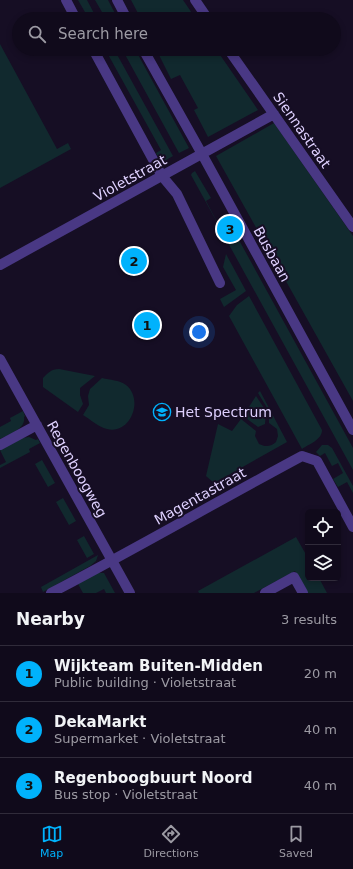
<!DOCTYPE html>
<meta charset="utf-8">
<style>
body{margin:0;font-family:"DejaVu Sans",sans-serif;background:#191324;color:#f1f3f6}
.controls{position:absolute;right:12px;bottom:12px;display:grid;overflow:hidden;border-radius:6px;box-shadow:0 2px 6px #0003}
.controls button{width:36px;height:36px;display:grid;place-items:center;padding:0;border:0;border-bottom:1px solid #302b3a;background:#100a1b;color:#f1f3f6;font:20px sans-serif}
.you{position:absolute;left:199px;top:332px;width:14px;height:14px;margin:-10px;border:3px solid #fff;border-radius:50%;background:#1a73e8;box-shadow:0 0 0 6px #1a73e833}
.badge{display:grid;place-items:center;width:26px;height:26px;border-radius:50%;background:#00b2fc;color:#111;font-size:13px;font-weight:700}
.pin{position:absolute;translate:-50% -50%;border:2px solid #fff;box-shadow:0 1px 4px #0006}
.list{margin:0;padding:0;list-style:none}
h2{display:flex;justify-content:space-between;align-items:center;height:52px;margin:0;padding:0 16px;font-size:17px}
h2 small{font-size:13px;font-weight:400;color:#9c9aa3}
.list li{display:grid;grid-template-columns:26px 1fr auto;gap:12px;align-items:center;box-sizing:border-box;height:56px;padding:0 16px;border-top:1px solid #302b3a}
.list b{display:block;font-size:15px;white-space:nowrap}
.list p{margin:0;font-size:13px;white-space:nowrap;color:#9c9aa3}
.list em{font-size:13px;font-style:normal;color:#9c9aa3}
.icon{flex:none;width:22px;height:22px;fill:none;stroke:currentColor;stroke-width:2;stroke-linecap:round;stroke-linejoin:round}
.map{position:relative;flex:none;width:353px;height:593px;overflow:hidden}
.search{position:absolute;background:#100a1b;box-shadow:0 2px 6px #0003;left:12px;right:12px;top:12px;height:44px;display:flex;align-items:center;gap:10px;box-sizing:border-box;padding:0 14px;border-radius:22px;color:#9c9aa3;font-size:15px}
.sheet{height:220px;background:#100a1b}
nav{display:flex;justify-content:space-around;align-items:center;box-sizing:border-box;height:56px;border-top:1px solid #302b3a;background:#100a1b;font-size:11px;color:#9c9aa3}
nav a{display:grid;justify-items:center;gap:2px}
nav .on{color:#00b2fc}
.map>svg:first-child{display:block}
.green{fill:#11292e}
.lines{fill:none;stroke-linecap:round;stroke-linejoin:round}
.minor{stroke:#493884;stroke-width:10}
.labels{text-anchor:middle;stroke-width:4;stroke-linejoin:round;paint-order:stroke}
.street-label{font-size:14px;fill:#dfd1ff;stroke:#160e24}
.poi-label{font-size:14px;fill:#dfd1ff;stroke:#160e24;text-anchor:start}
</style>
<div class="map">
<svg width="353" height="593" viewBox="0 0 353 593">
<rect width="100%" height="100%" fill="#160e24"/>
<path class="green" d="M78,0h9l10,19h-8z
M95,0h13l10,19h-12z
M131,0h52l13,19h-55z
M0,44l57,105 11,-6 3,6 -71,39z
M105,49h9l59,107 -12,7 -5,-10 5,-3z
M122,49h13l54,99 -10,5z
M156,49h60l42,61 -50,27 -14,-27 4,-2 -18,-33 -9,4z
M274,123l79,113v165l-137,-245z
M195,171l16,27 -5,3 18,34 -33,-60 1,-2z
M234,231l119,217v22l-126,-229 2,-7z
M226,254l20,37 -22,16 -4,-8 16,-9 -13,-23z
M249,296l73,134c0,10 -13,14 -20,19l-73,-133 8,-11z
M59,369l36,7 -15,12v7l3,9 -5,8 -35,-25v-9c5,-5 8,-9 16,-9z
M102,378c8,2 17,2 24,7 18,14 5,50 -19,44 -9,-2 -17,-10 -24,-14l6,-10 -1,-9 2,-7z
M260,391l27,51 -73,41 -8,-7 12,-52 14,7 9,-12 15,12 -1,5 4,8c6,3 12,3 17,-2l2,-6 -1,-7 -8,-6v-12l-11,-18z
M256,396l10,15 -1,13 -7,3 -15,-11z
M23,411l2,5 -1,1c2,12 -15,17 -24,22v-12l11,-6 -1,-3z
M29,437l7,3 2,-1 2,4 -11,6 1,3 -30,16v-3l6,-3 -6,-12 22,-12z
M322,445h6l4,3 21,38v7l-6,-11 -9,5 -5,-8 10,-6 -5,-10 -6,3 -7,-13 -5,3 -4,-4z
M42,460l13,23 -7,4 -13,-23z
M63,498l13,23 -7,4 -13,-23z
M84,536l10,18 -7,4 -10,-18z
M296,537l12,21v20h11l8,15h-20l-12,-22 -41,22h-55l-1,-2z
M98,555l-2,6 -6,5 -47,26 -2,-5z
M97,573h7l11,20h-9l-2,-4 -8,4h-13l-5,-9z"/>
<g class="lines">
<path class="minor" d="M66,0l10,19
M117,0l10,19
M195,0l13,19
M93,49l69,127 15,18 43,89
M143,49l59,105 151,276
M228,49l125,178
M0,265l274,-151
M0,359l130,234
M0,445l37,-20
M51,593c84,-44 167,-92 251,-137l15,5 36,66
M265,593l29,-16 9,16"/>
</g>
<defs>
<symbol id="school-ring" viewBox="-11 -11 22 22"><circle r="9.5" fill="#160e24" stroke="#00b2fc" stroke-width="1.5"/><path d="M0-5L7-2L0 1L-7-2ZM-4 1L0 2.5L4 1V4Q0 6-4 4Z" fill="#00b2fc"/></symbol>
</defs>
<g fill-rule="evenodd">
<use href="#school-ring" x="152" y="402" width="20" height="20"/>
</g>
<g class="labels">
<g class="street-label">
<text transform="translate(302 130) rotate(55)" y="5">Siennastraat</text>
<text transform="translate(130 178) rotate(-29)" y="5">Violetstraat</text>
<text transform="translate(272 254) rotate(61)" y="5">Busbaan</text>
<text transform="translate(77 469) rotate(61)" y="5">Regenboogweg</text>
<text transform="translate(200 496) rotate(-29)" y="5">Magentastraat</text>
</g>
<g class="poi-label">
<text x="175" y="417">Het Spectrum</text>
</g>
</g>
</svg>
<div class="controls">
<button><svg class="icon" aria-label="locate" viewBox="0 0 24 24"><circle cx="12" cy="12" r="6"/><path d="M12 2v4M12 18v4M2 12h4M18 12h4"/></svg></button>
<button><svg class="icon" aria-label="layers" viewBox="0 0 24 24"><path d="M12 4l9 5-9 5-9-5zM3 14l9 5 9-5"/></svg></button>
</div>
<div class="you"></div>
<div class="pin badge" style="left:147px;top:325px">1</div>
<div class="pin badge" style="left:134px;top:261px">2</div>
<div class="pin badge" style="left:230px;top:229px">3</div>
<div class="search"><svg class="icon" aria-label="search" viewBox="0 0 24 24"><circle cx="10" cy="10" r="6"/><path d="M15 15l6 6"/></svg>Search here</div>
</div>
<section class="sheet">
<h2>Nearby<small>3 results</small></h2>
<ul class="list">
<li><span class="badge">1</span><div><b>Wijkteam Buiten-Midden</b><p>Public building · Violetstraat</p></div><em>20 m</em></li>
<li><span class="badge">2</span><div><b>DekaMarkt</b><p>Supermarket · Violetstraat</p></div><em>40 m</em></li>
<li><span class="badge">3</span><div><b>Regenboogbuurt Noord</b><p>Bus stop · Violetstraat</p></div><em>40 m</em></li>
</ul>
</section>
<nav>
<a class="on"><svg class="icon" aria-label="map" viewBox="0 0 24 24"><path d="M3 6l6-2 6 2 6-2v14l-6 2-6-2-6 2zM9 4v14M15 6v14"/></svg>Map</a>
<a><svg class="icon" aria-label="directions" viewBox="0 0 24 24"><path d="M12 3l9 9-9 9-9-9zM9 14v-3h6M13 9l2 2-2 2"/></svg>Directions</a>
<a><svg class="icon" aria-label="saved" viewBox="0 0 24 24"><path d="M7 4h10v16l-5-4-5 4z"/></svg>Saved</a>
</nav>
